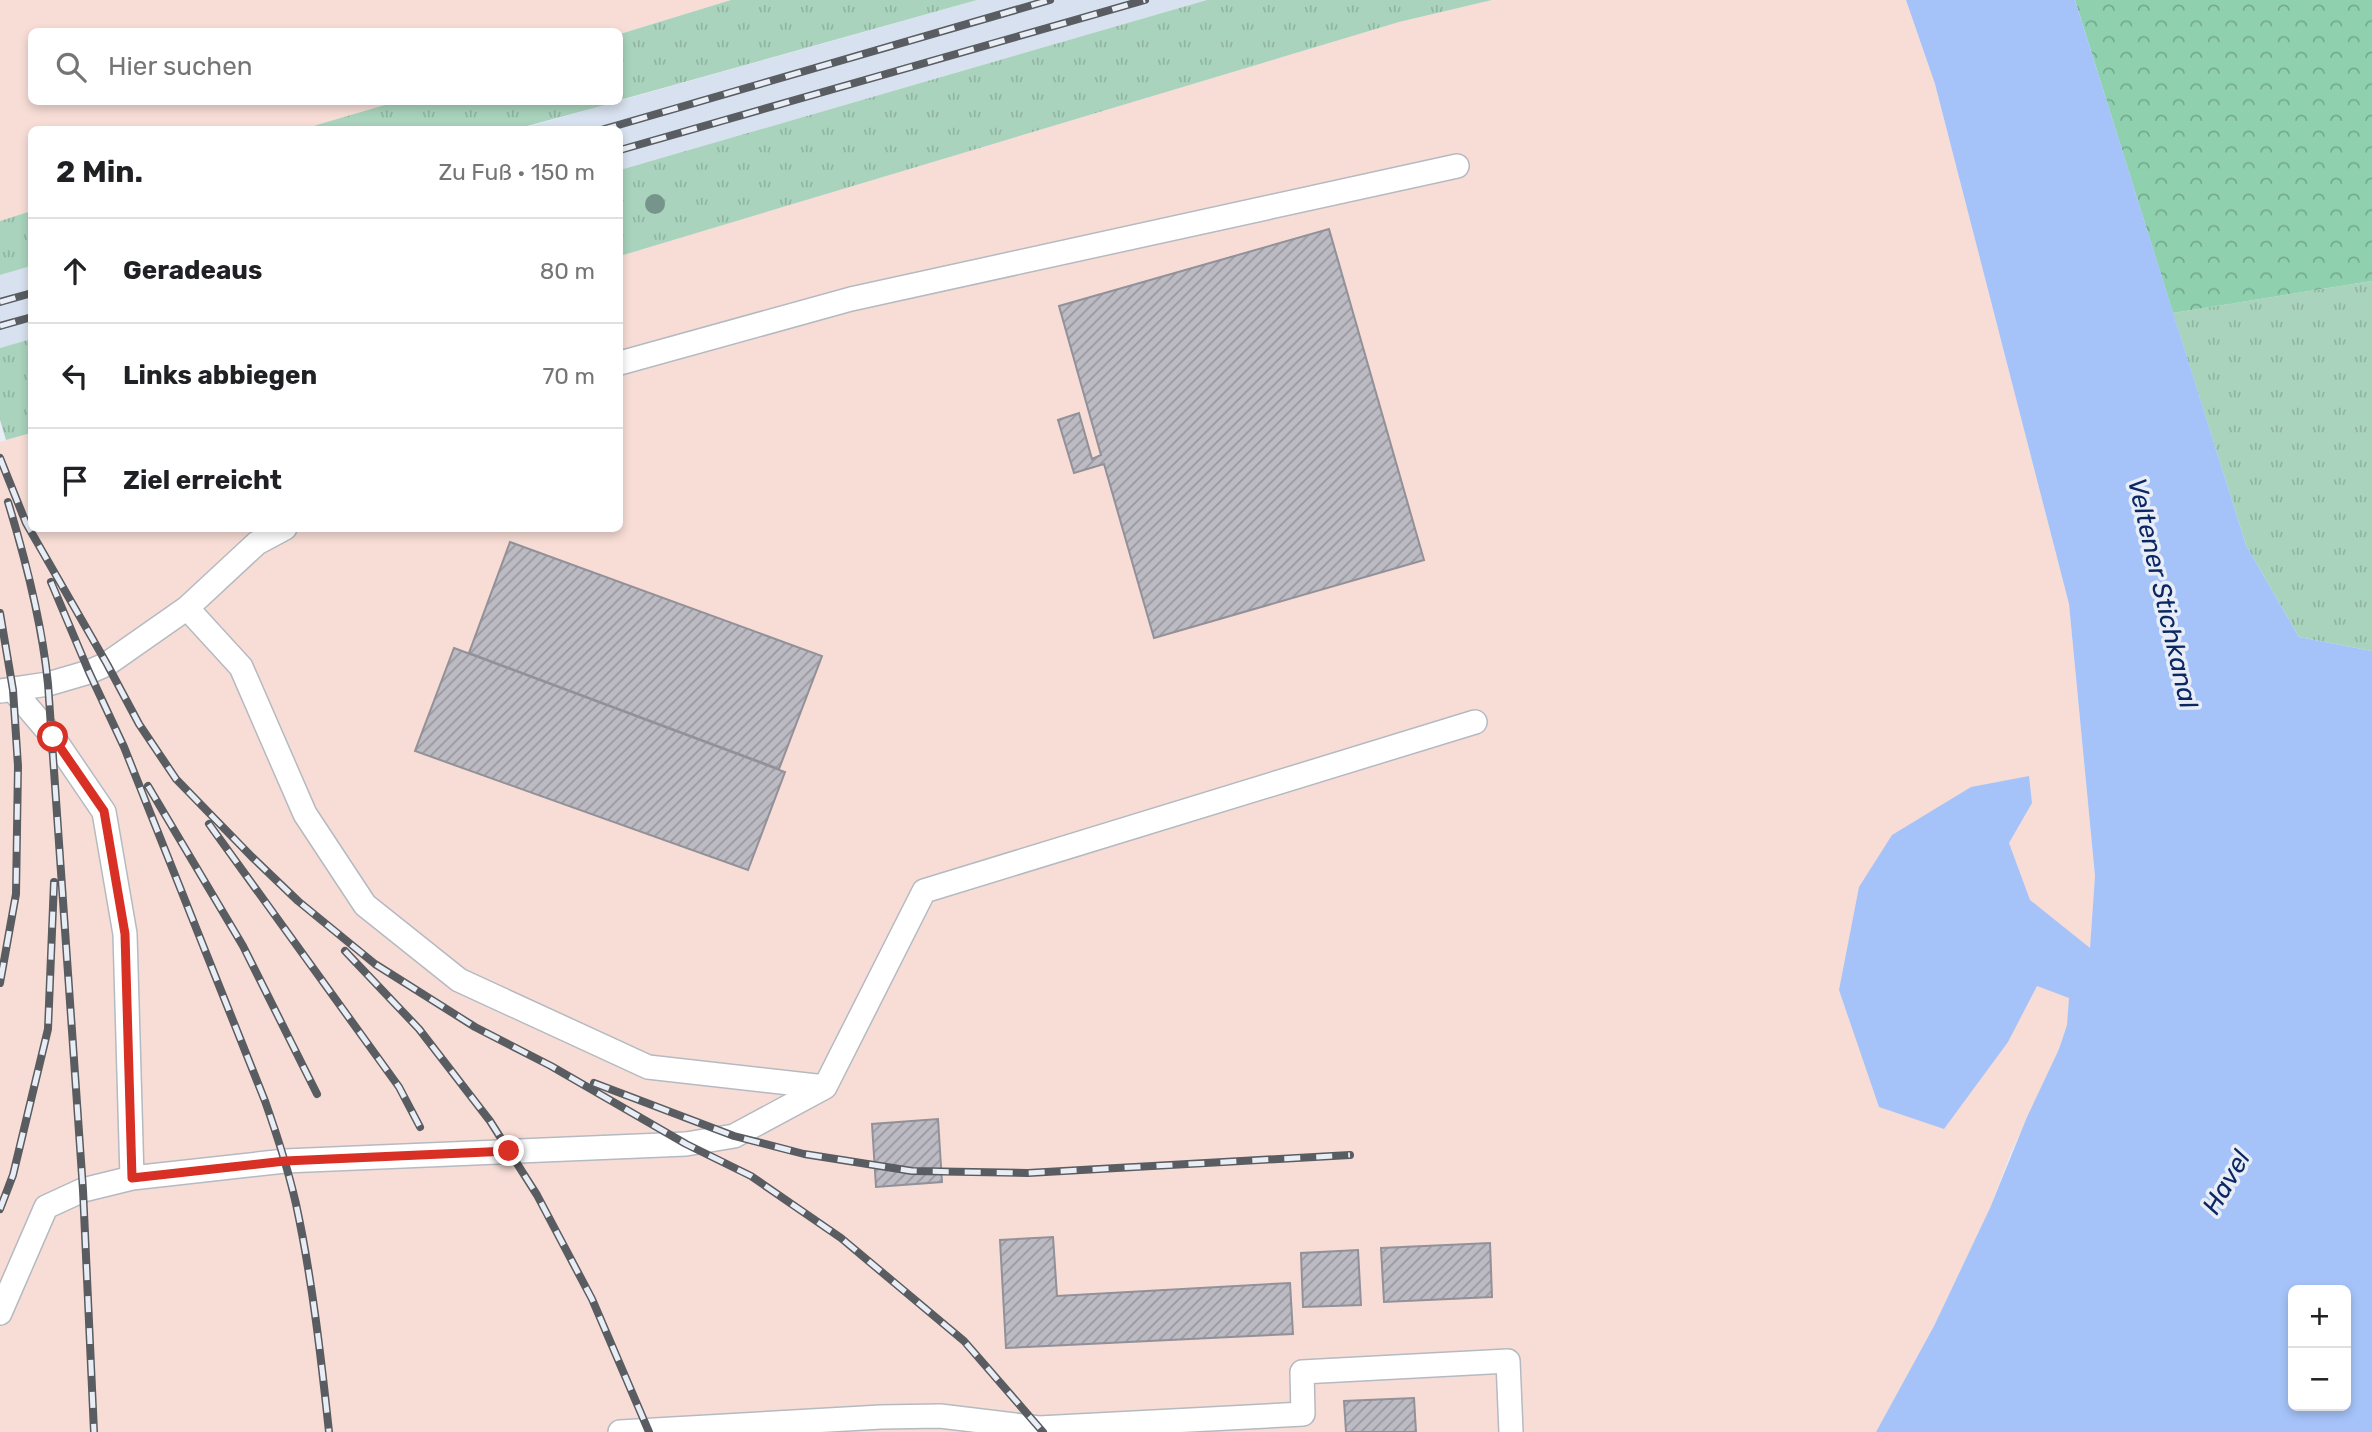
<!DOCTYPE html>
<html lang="de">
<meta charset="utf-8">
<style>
body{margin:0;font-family:Rubik,sans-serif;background:#f2f2f2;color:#202124}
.controls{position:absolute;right:21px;bottom:21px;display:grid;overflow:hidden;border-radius:10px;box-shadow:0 4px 10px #0003}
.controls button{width:63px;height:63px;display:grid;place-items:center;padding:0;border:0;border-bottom:2px solid #e0e0e0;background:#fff;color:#202124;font:35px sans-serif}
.stop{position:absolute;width:21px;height:21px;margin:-16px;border:5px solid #d93025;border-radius:50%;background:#fff}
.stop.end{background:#d93025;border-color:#fff;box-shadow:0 2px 7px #0008}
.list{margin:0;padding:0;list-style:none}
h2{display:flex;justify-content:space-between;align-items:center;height:91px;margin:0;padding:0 28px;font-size:30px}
h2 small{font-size:23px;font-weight:400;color:#757577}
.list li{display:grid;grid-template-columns:46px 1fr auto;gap:21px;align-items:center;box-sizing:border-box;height:105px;padding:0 28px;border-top:2px solid #e0e0e0}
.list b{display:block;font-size:26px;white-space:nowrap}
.list em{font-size:23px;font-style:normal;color:#757577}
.icon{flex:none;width:38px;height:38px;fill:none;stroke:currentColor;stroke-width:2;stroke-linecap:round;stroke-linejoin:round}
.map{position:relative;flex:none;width:2372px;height:1432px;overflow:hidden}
.search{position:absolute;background:#fff;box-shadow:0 4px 10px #0003;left:28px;top:28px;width:595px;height:77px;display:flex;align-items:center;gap:18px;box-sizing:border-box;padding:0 24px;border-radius:10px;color:#757577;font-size:26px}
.panel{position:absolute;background:#fff;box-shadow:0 4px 10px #0003;left:28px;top:126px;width:595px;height:406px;border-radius:10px}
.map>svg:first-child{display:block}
.built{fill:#d8e1ef}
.industrial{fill:#f7ddd6}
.grass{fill:url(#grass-tufts)}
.forest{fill:url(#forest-crowns)}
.water{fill:#a6c3f9;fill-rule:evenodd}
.building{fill:url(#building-hatch);stroke:#929098;stroke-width:2}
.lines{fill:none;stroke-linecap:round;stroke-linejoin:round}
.lane-casing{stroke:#b5bac1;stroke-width:26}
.lane{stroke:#fff;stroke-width:23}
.rail-casing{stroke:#595c60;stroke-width:8}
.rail{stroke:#e9eef6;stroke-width:5;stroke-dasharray:16;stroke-linecap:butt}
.tree{fill:#76948c}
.route{stroke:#d93025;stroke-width:9}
.labels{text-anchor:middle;stroke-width:7;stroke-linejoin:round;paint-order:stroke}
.water-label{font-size:26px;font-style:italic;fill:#0b2865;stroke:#e9eef6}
</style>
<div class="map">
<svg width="2372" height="1432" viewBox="0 0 2372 1432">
<defs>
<pattern id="grass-tufts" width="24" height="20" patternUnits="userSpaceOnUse" patternTransform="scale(1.75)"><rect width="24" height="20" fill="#a9d3bc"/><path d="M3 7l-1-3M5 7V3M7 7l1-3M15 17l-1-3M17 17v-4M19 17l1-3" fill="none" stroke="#92b5a2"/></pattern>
<pattern id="forest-crowns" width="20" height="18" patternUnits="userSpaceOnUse" patternTransform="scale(1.75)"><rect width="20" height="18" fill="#8fd1af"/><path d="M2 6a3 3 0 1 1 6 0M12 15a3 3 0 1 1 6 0" fill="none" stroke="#75aa8f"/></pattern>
<pattern id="building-hatch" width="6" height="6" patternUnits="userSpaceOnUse" patternTransform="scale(1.75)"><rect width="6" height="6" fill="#bcbac2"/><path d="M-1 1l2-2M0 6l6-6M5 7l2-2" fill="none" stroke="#99989e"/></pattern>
</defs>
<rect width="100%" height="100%" fill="#e9eef6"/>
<path class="built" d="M977,0h230l-587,170v-40h-104z
M31,266v73l-31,9v-73z"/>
<path class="industrial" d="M0,0h731l-111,34v-2h-588v70h363l-92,27 -271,1 -1,81 -31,10z
M1492,0h414l29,84 134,520 26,272 -6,89 -7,15 -23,69 -49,106 -20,53 -56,118 -58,106h-1876v-990l31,-9 1,95h588v-272l779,-234z"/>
<path class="grass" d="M731,0h246l-357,100v-66z
M1207,0h285l-93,22 -779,234v-86z
M395,102h221l-100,27h-213z
M31,211v55l-31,9v-54z
M2372,281v370l-73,-14 -53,-92 -73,-232z
M31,339v94l-25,7 -6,-20v-72z"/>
<path class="forest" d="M2075,0h297v281l-199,32z"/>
<path class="water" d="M1906,0h169l171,545 53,92 73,14v781h-496l58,-106 56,-118 37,-91 32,-68 8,-24 2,-27 -32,-12 -29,56 -64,87 -65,-22 -40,-117 20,-103 33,-52 79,-48 58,-11 3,27 -23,40 21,57 60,48 5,-72 -26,-272 -134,-520zM2293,1290h53v116h-53z"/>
<path class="building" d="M1329,229l95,331 -270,78 -50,-174 -30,9 -16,-53 21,-7 13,46 9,-4 -42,-149z
M510,542l312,114 -43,113 -310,-116z
M454,648l331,124 -37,98 -333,-119z
M938,1119l4,63 -66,5 -4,-63z
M1053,1237l4,59 233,-13 3,51 -287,14 -6,-108z
M1490,1243l2,54 -108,5 -3,-54z
M1358,1250l3,55 -58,2 -2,-54z
M1414,1398l2,34h-70l-2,-31z"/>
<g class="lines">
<defs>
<path id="lane" d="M620,363l231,-64 606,-133
M187,608l54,59 64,147 60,91 94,75 189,87 177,20
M13,690l40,47 51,75 21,122 7,244
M0,691l48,-7 41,-12 18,-8 80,-56 70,-65 28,-15
M0,1313l46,-106 37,-17 49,-12 153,-17 401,-17 48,-8 91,-49 99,-196 551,-169
M620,1432l261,-15 59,-1 99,12 264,-14 -1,-42 206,-11 3,71"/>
</defs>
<use href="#lane" class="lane-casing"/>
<use href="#lane" class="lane"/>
<defs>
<path id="rail" d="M601,130l449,-130
M620,150l525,-150
M0,302l32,-9
M0,326l32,-9
M0,458l26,65 81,141 32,60 37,55 76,78 46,44 77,63 100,63 76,39 135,78 65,32 90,62 123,103 79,91
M8,502c18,59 34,121 40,182l35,506 11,242
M51,582l38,90 35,75 141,354c12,34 23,68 31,103 16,74 25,153 33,228
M0,613l13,77 5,76 -2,128 -16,89
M148,786l95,160 74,148
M209,824l190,263 21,40
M345,951l74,78 71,92 47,74 55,104 57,133
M594,1083l140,53 70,18 108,17 116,2 322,-18
M0,1209l13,-34 35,-146 6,-147"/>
</defs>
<use href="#rail" class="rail-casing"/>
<use href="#rail" class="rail"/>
</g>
<circle class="tree" cx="655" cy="204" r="10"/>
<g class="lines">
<path class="route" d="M53,737l51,74 21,123 7,244 153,-17 224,-10"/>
</g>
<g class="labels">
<g class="water-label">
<text transform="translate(2163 593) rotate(77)" y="9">Veltener Stichkanal</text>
<text transform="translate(2226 1182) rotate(-60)" y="9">Havel</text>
</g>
</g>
</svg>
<div class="controls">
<button>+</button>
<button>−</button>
</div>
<div class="stop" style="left:53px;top:737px"></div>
<div class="stop end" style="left:509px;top:1151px"></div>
<div class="search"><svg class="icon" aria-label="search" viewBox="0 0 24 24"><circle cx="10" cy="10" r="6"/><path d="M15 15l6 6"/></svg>Hier suchen</div>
<section class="panel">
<h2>2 Min.<small>Zu Fuß · 150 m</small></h2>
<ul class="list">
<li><svg class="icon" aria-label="ahead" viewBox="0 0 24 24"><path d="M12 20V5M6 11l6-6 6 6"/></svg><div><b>Geradeaus</b></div><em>80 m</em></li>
<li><svg class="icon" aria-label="left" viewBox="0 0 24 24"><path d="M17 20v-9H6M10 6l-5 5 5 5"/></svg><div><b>Links abbiegen</b></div><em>70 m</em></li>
<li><svg class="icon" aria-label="arrive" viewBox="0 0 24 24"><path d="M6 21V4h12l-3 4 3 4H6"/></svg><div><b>Ziel erreicht</b></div></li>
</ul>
</section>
</div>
